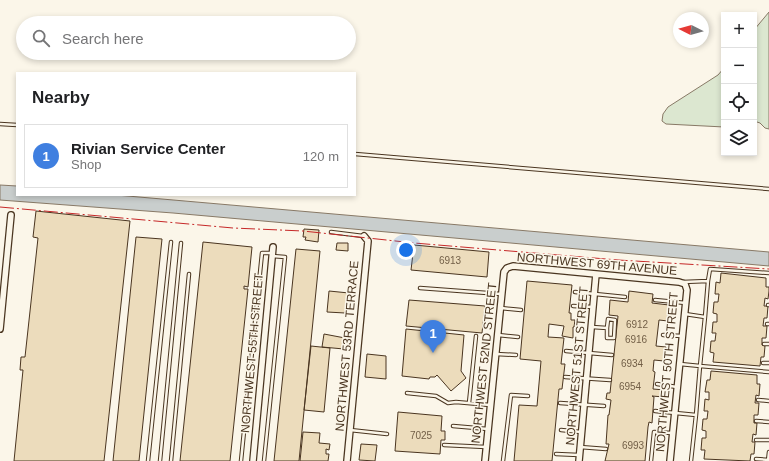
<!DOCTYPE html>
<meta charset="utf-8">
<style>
body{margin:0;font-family:Helvetica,sans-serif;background:#f6f6f6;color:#202124}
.controls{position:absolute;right:12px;top:12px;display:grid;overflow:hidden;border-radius:0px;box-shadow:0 2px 6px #0003}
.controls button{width:36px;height:36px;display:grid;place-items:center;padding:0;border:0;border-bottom:1px solid #e0e0e0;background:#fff;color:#202124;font:20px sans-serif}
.compass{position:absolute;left:673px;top:12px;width:36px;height:36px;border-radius:50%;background:#fff;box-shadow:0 2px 6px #0003;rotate:276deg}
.you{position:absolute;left:406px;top:250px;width:14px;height:14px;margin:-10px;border:3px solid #fff;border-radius:50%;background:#1a73e8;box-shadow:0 0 0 6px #1a73e833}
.badge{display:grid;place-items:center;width:26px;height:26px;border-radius:50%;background:#d93025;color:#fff;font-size:13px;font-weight:700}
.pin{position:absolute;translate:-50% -33px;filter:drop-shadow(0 1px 2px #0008)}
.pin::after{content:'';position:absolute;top:21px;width:14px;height:12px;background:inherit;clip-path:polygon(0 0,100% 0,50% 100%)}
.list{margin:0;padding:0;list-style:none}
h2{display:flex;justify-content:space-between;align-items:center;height:52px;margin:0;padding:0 16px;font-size:17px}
h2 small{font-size:13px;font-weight:400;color:#757577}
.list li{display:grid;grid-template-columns:26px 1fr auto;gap:12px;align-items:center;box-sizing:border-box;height:64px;margin:0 8px 8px;padding:0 8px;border:1px solid #e0e0e0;border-radius:0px}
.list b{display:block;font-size:15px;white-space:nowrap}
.list p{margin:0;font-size:13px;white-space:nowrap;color:#757577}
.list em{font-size:13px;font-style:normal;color:#757577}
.icon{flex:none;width:22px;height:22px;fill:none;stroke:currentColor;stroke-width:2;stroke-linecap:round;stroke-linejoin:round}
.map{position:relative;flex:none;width:769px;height:461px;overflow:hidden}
.search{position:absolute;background:#fff;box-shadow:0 2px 6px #0003;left:16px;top:16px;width:340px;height:44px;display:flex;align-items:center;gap:10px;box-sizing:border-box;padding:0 14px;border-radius:22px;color:#757577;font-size:15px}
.panel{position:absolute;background:#fff;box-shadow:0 2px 6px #0003;left:16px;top:72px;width:340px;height:124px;border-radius:0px}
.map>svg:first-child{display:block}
.green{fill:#dce7d0;stroke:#887966}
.water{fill:#c9cecd;stroke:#887966}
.building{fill:#ecdcbc;stroke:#4a3520}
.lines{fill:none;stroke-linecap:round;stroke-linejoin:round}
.service-casing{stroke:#4a3520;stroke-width:4.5}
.minor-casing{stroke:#4a3520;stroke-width:8}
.service{stroke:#fbf6e9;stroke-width:2.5}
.minor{stroke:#fbf6e9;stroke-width:5.5}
.power{stroke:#c62828;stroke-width:1;stroke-dasharray:14 3 2 3;stroke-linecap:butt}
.labels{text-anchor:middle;stroke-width:3;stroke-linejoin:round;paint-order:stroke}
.number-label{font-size:10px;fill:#725f47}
.street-label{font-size:12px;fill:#4a3520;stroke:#fbf6e9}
</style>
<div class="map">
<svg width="769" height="461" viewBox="0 0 769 461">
<rect width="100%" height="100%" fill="#fbf6e9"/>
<path class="green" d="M769,12v117l-4,-1 -5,-5 -6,-2v-91z
M724,68v59l-58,-3 -4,-3 1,-7 5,-7 50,-32z"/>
<path class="water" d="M0,185l17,1v9h99l653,57v14l-596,-53 -173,-13z"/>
<path class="building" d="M36,211l94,10 -26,240h-90l9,-91h-3l1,-13h4l13,-119 -5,-1z
M304,229l15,1 -1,12 -13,-2 1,-3h-3z
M136,237l26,2 -23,222h-26z
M203,242l49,5 -4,40 -4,-1v3h4l-18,172h-50z
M337,243h11v8l-12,-1z
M414,245l75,7 -2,25 -76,-7z
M296,249l24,2 -21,210h-25z
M721,273l45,5v9h3v4l-1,8 -3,-1 -1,8h4l-1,12h-3l-1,8h4l-1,12h-4v7l3,1 -1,11h-3l-1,9 -47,-4 1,-9 -4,-1 1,-11h4l1,-8h-4l1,-11h4v-8l-4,-1 1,-11h4l1,-8h-4l1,-12 4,1z
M527,281l45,4 -3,28h2v7h4l-1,7h-1v11l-11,-2 2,-10 -15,-2 -1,13 16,1 -3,26h4l-3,25h-3l-7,72h-38l5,-56 18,1 4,-45 -21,-2z
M329,291l20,2 -4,20 -18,-1z
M629,291l24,3 -1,9 17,2 -1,16 -9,-1 -3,26 10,1 -1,12 -1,2 -10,-1 -1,11 2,1 -2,17 12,1 -1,7 -12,-1 2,1 -2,26 -3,-1 -1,5 -3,34h-40l4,-17h-3l2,-29h1l2,-15 -5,-1 1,-6h3l8,-77 -9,-1 1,-15 18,2z
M409,300l76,6 -3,27 -76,-7z
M406,329l58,6 -3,36 5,7 -15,13 -14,-16 -2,2h-5l-1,2 -27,-3z
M324,334l21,4 -1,11 -22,-2z
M311,346l19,2 -6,64 -20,-2z
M367,354l19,2v23l-21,-2z
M711,371l46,4v9h3l-1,12 -3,-1 -1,8h4l-1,12h-4v8h3l-1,12 -3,-1 -1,8h3l-1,12h-3l-1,7 -46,-2 1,-9h-4l1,-12h4v-7l-4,-1 1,-11h4l1,-8h-4l1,-12 4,1v-8h-4l2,-12h3z
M398,412l44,4 -1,15h4v9h-4l-1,14 -45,-3z
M303,432l17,1 -1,10 11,1 -1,6 -3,-1v5h3l-1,7h-28z
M361,444l16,1 -2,16 -16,-1z"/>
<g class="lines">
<defs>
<path id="service" d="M0,124l17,1
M355,154l414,35
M331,232l32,4
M708,281l2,-12 59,4
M683,282l25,-1 -3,36
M420,288l81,6
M575,292l50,5
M655,300l31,3
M768,305h1
M573,306l20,1
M501,308l20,2
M685,314l20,3 -5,49 69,6
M767,324h2
M592,327l15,1v10h7l1,-18 -7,-1 -1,9
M498,335l20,2
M663,335l19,1
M764,344h5
M566,351l46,4
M496,354l20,1
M763,363h6
M680,364l20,2 -4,49
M565,377l45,3
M657,384l20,3
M407,393l29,3 12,7 8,-1 34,3
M758,400l11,1
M469,403l7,-67
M560,403l44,3
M655,411l41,4 -5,46
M756,421l13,1
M453,426l35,3
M350,430l37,4
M561,430l20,2
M756,440h13
M444,445l42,2
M580,447l26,2
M556,454l23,1
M756,459l13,1
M148,461l23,-219
M160,461l21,-218
M171,461l18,-187
M241,461l21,-208h10
M264,461l21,-204 -13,-1
M503,461l8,-66 17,1
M651,461l3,-29 18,1
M768,461l1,-9"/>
<path id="minor" d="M0,329l11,-114
M253,461l20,-214
M347,461l21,-220 -4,-5
M485,461l19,-189 3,-4 6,-2 166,16 6,2 2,6 -17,171
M579,461l17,-187"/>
</defs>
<use href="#service" class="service-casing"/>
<use href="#minor" class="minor-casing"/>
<use href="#service" class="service"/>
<use href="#minor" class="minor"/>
<path class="power" d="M0,207l233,21 70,3 111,12 204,17 151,9"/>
</g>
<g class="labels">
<g class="number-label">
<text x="450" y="264">6913</text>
<text x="637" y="328">6912</text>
<text x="636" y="343">6916</text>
<text x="632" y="367">6934</text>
<text x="630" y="390">6954</text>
<text x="421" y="439">7025</text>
<text x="633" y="449">6993</text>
</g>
<g class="street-label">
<text transform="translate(597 264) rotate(5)" y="4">NORTHWEST 69TH AVENUE</text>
<text transform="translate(347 346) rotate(-85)" y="4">NORTHWEST 53RD TERRACE</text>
<text transform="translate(252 353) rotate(-85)" y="4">NORTHWEST 55TH STREET</text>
<text transform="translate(484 363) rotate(-84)" y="4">NORTHWEST 52ND STREET</text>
<text transform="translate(577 366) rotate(-85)" y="4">NORTHWEST 51ST STREET</text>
<text transform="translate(667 372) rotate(-85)" y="4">NORTHWEST 50TH STREET</text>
</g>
</g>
</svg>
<div class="controls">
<button>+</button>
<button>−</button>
<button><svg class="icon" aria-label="locate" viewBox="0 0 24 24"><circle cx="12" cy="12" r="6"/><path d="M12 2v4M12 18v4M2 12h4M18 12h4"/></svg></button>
<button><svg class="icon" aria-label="layers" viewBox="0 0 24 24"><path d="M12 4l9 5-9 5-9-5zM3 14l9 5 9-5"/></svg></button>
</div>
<svg class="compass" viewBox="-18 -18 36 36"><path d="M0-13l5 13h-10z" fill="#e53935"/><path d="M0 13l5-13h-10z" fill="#757577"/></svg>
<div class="you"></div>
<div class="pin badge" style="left:433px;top:353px;background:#3f7fe0">1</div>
<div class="search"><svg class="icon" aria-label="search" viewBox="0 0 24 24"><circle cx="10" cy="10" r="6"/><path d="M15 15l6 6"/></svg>Search here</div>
<section class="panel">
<h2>Nearby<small></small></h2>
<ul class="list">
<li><span class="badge" style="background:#3f7fe0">1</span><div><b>Rivian Service Center</b><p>Shop</p></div><em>120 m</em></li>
</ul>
</section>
</div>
